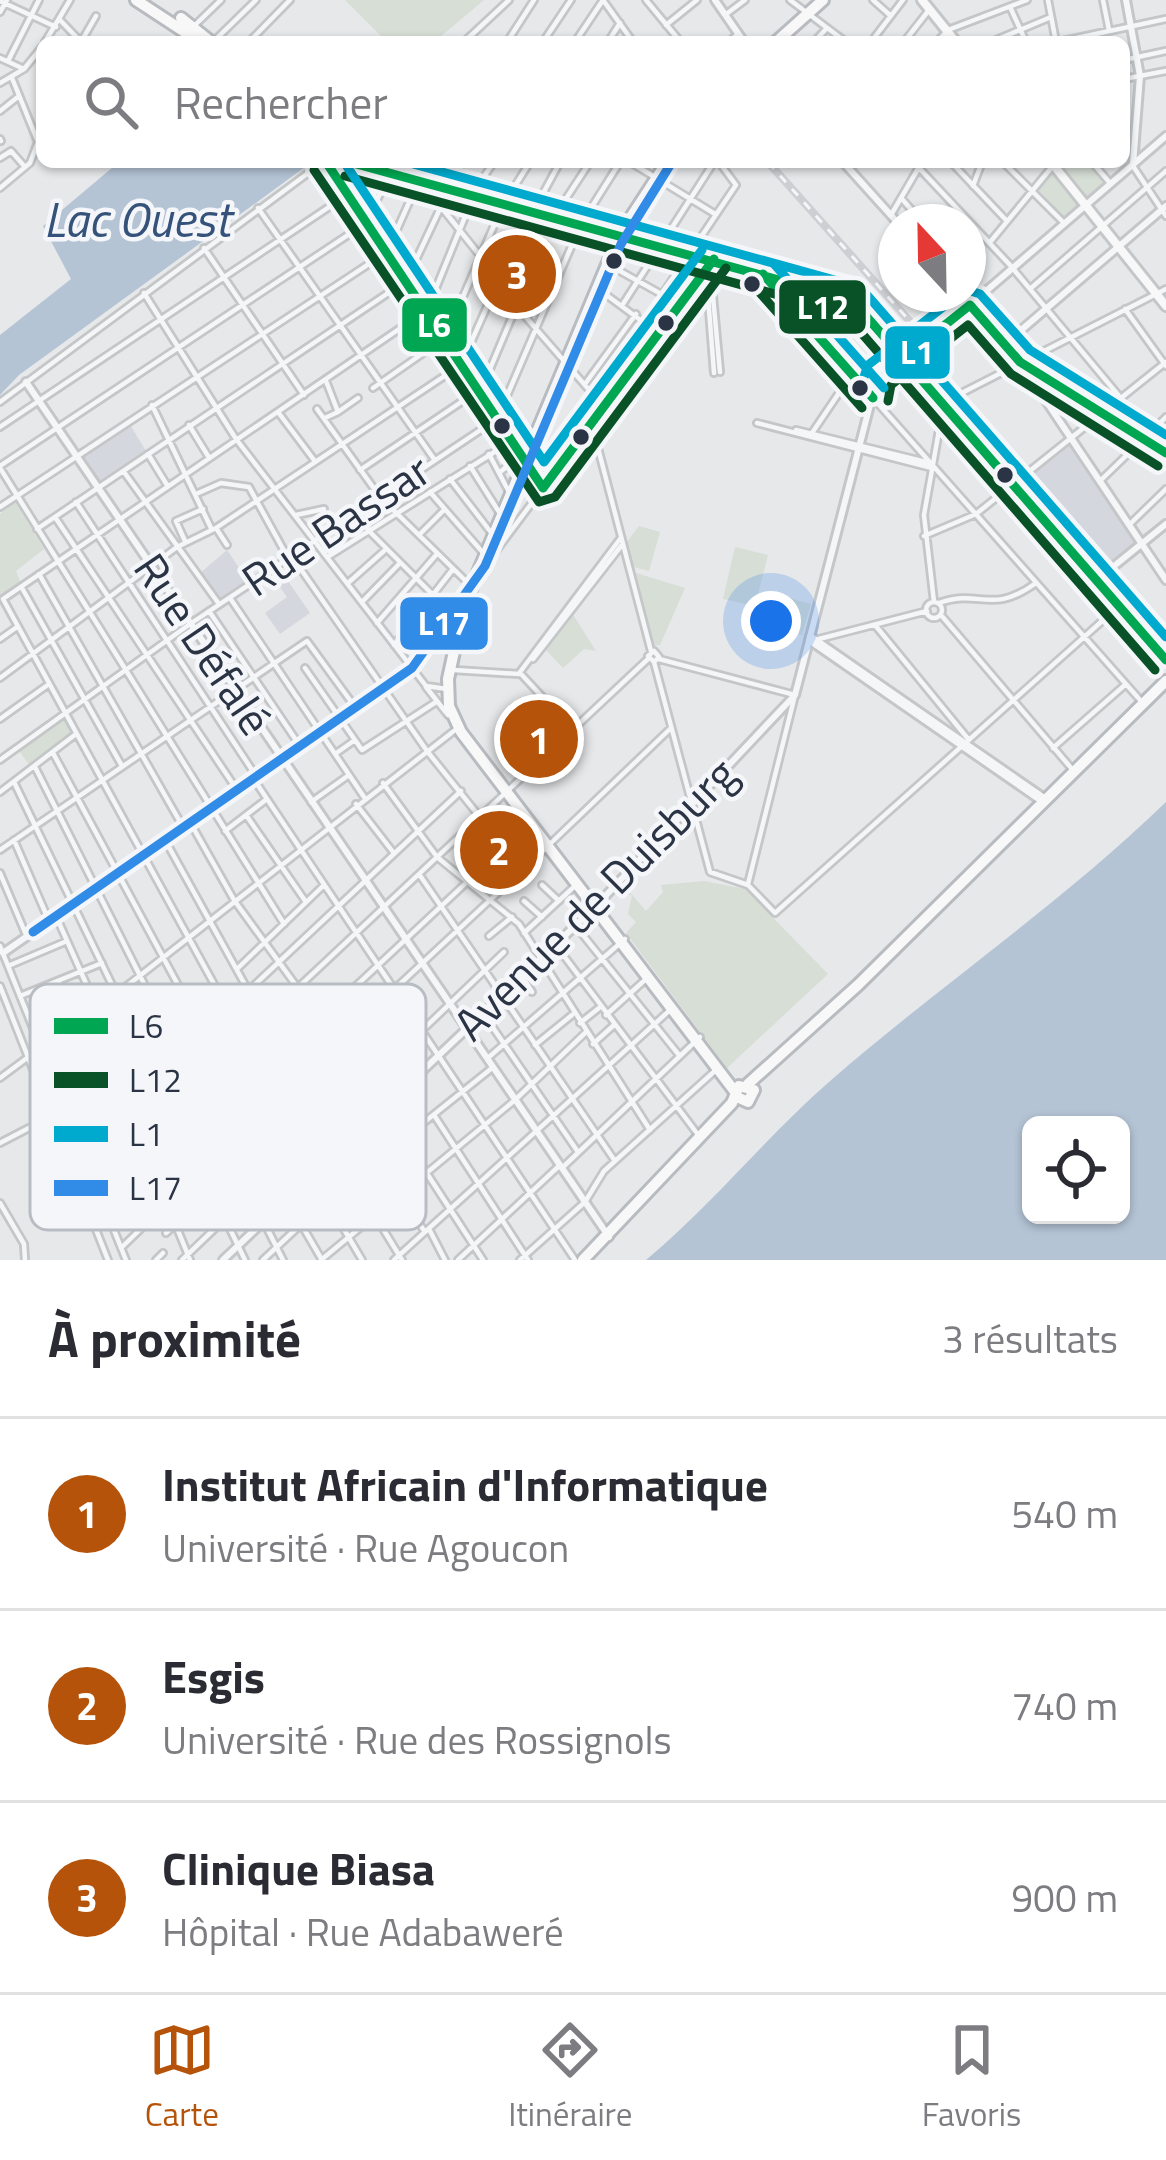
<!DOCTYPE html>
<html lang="fr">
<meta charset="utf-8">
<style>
body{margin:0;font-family:"Titillium Web",sans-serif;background:#f2f2f3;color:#2b2b33}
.controls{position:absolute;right:36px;bottom:36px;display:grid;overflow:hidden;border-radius:18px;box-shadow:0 3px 9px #0004}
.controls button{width:108px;height:108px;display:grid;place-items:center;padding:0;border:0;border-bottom:3px solid #e1e1e2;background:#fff;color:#2b2b33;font:60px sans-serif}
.compass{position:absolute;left:878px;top:204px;width:108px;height:108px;border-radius:50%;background:#fff;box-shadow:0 3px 9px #0004;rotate:338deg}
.you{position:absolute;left:771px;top:621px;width:42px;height:42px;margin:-30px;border:9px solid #fff;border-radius:50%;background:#1a73e8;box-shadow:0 0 0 18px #1a73e833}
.badge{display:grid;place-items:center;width:78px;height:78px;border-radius:50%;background:#b45309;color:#fff;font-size:39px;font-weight:700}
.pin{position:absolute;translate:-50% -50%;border:6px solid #fff;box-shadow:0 3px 12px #0006}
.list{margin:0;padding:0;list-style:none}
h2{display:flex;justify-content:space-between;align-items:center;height:156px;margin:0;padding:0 48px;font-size:51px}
h2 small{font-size:39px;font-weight:400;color:#7c7c81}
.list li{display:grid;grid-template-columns:78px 1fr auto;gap:36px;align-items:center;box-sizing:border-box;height:192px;padding:0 48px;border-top:3px solid #e1e1e2}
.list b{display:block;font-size:45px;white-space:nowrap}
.list p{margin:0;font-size:39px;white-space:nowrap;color:#7c7c81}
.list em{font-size:39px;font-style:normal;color:#7c7c81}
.icon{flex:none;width:66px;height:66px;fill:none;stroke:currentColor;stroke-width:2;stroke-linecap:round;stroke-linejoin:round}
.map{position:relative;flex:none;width:1166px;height:1260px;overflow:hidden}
.search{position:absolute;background:#fff;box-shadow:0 3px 9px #0004;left:36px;right:36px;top:36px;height:132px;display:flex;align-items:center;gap:30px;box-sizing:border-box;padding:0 42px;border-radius:18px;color:#7c7c81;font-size:45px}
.sheet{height:732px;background:#fff}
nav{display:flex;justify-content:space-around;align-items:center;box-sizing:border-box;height:168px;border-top:3px solid #e1e1e2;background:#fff;font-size:33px;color:#7c7c81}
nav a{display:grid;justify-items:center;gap:6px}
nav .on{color:#b45309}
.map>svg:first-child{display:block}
.built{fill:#d4d7dd}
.green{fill:#d6ded6}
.water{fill:#b4c4d5;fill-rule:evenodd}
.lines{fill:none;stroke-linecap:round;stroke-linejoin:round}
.minor-casing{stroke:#c4c6c8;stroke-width:10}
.tertiary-casing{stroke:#c4c6c8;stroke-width:12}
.secondary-casing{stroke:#c4c6c8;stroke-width:14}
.trunk-casing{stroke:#b8bbbf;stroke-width:16}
.minor{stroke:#f5f6f7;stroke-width:4.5}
.tertiary{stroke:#f5f6f7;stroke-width:6}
.secondary{stroke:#f8f8f8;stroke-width:8}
.trunk{stroke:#f8f8f8;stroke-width:10}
.rail-casing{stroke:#cecfd2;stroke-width:8}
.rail{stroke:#f4f6f9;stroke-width:3;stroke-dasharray:9;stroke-linecap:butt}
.bus-1-casing{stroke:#f4f6f9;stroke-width:18}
.bus-2-casing{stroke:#f4f6f9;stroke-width:18}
.bus-3-casing{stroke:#f4f6f9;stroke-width:18}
.bus-4-casing{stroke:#f4f6f9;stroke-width:18}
.bus-1{stroke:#00a651;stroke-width:9}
.bus-2{stroke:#095228;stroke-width:9}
.bus-3{stroke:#00a9ce;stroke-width:9}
.bus-4{stroke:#318ce7;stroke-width:9}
.bus-dot{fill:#2b3445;stroke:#f4f6f9;stroke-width:4.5}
.labels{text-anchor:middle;stroke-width:9;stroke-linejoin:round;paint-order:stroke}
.street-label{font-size:45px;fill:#2b3445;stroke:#f4f6f9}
.water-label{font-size:48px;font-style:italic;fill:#34527a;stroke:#f4f6f9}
.key{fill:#f4f6f9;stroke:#b8bcc3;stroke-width:3}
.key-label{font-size:33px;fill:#2b3445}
.line-badge{stroke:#f4f6f9;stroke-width:4.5}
.badge-label{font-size:33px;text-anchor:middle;font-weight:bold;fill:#fff}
</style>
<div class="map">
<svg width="1166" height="1260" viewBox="0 0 1166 1260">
<rect width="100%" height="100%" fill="#e6e8ea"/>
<path class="built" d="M129,423l18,30 -48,31 -18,-28z
M1067,439l70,104 -35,29 -5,1 -81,-93z
M227,550l21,31 -29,19 -20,-26z
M279,568l31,45 -30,21 -15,-21 22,-16 -17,-24z"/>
<path class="green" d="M345,0h139l-50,42h-47z
M1064,162h26l17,20 -21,16 -26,-32z
M1054,172l25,32 -15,14 -28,-31z
M15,502l29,47 -28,22 4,10 -20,22v-89z
M639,526l21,6 -11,39 -19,-5 -7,-19z
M735,547l33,8 -13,51 -32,-7z
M636,573l49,15 -25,57 -9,1z
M771,593l40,11 -9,31 -37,-9z
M572,613l24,38 -12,-2 -21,19 -19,-20z
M64,718l10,16 -43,33 -12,-16z
M704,881l41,8 83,85 -101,94 -101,-135 10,-11 -8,-8 4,-19 -17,-2 8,-9 23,27 17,-19 -2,-7z"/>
<path class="water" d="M119,162h193l-293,213 -19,20v-60l71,-56 -28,-53z
M1166,802v458h-520c66,-55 119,-122 183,-178 111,-97 232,-178 337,-280zM1031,1125h90v90h-90z"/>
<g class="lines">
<defs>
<path id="minor" d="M603,0l30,42
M646,0l33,40
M790,0l56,42
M873,0l18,16
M1048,0l8,42
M1103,0l6,30
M0,1l56,26
M1011,9l15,33
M0,12l7,-12
M725,15l20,-15
M61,21l20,21 15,-26
M666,25l31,-25
M193,27l28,-27
M45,42l25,-42
M213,42l43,-42
M249,42l41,-42
M464,42l45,-42
M507,42l27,-42
M543,42l28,-42
M575,42l28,-42
M608,42l12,-19
M729,42l9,-8
M814,42l13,-14
M871,42l32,-42
M904,42l25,-32
M937,42l11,-12 79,-30
M991,42l60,-25
M1058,42l108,-23
M0,58l24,11
M1124,60l42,-9
M8,61l31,-61
M1124,79l42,-8
M0,83l24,-14 18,-22
M0,111l19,-15
M0,139l1,2
M0,158l11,-7 14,16
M630,162l85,52
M951,162l54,57
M1003,162l61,61
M1092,162l18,21
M1133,166l33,50
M919,168l91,97 109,131
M422,183l55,69 29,10 -9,22 -25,-7
M973,186l9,-24
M0,188l30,-25 8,-21 -26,-64
M902,199l20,23
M258,208l176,251
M891,215l31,-53
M991,241l65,-79
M204,248l100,147
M506,262l54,-100
M710,264l10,108
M611,266l68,38
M706,271l8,102
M767,278l374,423
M1030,289l136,-118
M601,291l57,42
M144,293l92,146 190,247 21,3
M662,295l74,-110 -17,-23
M623,304l91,-142
M1125,309l41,57
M585,384l51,-70
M373,388l72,-50 58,-133 27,-43
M467,400l17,26
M0,402l323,-240
M152,405l60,125
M317,409l63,88 90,88
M278,412l36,48
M338,412l20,-14
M325,418l13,-6 -12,-31
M757,423l175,45
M189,425l19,31
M592,425l59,226
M0,427l347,-232 14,-30
M796,430l134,33
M812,433l35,-52 31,-5
M148,454l19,31
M489,454l19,36
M528,465l15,23
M0,466l366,-243 23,-48
M470,466l29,46
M0,468l284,456
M360,470l122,-82 72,-171 36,-55
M124,472l95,132
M499,473l19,-16
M450,479l43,56
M1100,481l66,-64
M430,492l55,63
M196,494l25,-11 28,4 39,71
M76,502l180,274
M0,507l387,-255 40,-90
M296,515l28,-6
M55,517l182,273
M1129,525l37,-36
M216,528l11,17
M37,529l369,-248 56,-119
M368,530l83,83
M419,535l25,-25
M924,536l52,-22 190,-152
M185,541l-9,-20 27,-12
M291,555l136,196 76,95
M329,556l183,-115
M484,567l230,-308
M39,574l144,253
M348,583l36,-32
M22,588l100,178
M230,598l134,199
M362,602l37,-38
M934,602l-10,-87 20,-113 222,-113
M926 610a8 8 0 1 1 16 0a8 8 0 1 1-16 0Z
M939,603c42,-15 51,13 97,-20
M209,611l91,135
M941,615l131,154
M377,623l59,-68
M875,625l94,115
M0,639l17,-12
M819,639l108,-28
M394,645l59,-76
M654,651l5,6 -5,5 -6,-6z
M533,659l88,-113
M659,659l136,36 -47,189
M654,662l56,210 38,13 27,28 345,-308
M305,668l57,82 74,-48
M454,670l65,4
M520,672l100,-133
M522,675l49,53
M0,678l177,-131 39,-19 245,-163 36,-81 107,123
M426,687l22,28
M0,719l49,-35
M1053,748l73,-64
M53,753l166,308
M335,754l20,-14
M0,760l190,-136 307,-205 84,-195 39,-62
M35,767l248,493
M253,778l322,482
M14,782l231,478
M383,783l54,74 82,67 131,206
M0,792l76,-58
M311,802l38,-27
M356,804l37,48
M246,815l60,87
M190,822l44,78 150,207 99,153
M225,831l42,-32
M14,840l35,81
M165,840l99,179
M551,843l120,-115
M0,850l307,-209 48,66
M0,873l27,64
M419,874l196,287
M542,885l17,16
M524,901l18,16
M56,916l41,92
M575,925l104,130
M524,933l53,-49
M489,936l23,-19
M555,944l144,192
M0,946l126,314
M8,966l59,-25
M237,969l86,-83
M522,976l10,16
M58,981l19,43
M0,986l108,274
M248,991l213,-200
M20,996l82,-33
M99,1005l28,50
M275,1010l150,222
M483,1013l95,139
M369,1015l42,66
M606,1015l40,-36
M85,1017l53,121
M30,1019l38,-15
M580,1023l19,-15
M258,1024l144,236
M65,1034l30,72
M243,1037l-240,-438 424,-289 51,-125 16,-23
M593,1044l21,-19
M236,1045l126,215
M535,1045l37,-30
M42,1052l417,-325
M489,1057l136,-118
M313,1065l233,-217
M211,1069l111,191
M0,1078l27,-20
M434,1115l94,145
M72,1126l76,-67
M140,1137l50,123
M0,1143l52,-27
M81,1147l76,-68
M562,1168l138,-131
M155,1174l374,-350
M94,1179l554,-520
M0,1203l24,41 1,16
M107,1213l45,-40
M429,1229l16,31
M166,1233l159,-149
M121,1248l31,-30
M156,1260l7,-7
M182,1260l322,-308
M263,1260l64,-60 165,-132
M321,1260l194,-160 70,-67
M394,1260l276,-250
M458,1260l101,-94
M520,1260l65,-58 19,-31 113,-102"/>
<path id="tertiary" d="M715,0l29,42
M1126,0l14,76 -7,88
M843,162l54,60
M960,294l60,68 146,218
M1005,344l161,-138
M1022,362l144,91
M878,376l35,-22 253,-218
M26,382l583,855
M1098,579l68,-55
M810,636l237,164
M809,640l234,162
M3,953l409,-285 53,-75
M223,1260l372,-353 200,-212 92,-356"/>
<path id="secondary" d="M922,0l34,42
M1051,162l115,144
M626,234l229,69 311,357"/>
<path id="trunk" d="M136,0l64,42
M181,18l30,24
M776,42l47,-42
M326,162l201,302
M349,162l275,72
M667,162l-47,72 -156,372 -16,73 1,27 12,26 275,361
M748,1084l110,-99 308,-304
M583,1260l149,-157 7,-17 15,4 -6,12 -11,-5"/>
</defs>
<use href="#minor" class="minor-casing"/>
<use href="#tertiary" class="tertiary-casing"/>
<use href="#secondary" class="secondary-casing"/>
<use href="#trunk" class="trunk-casing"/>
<use href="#minor" class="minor"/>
<use href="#tertiary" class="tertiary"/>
<use href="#secondary" class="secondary"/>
<use href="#trunk" class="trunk"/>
<defs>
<path id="rail" d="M768,162l155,174"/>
</defs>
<use href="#rail" class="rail-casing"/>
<use href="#rail" class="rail"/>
<defs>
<path id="bus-1" d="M326,162l217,326
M349,162l503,138 314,360
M763,274l110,124
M970,305l50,57 146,91
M886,372l84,-67
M543,488l171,-229"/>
<path id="bus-2" d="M314,170l225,332 16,-5 171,-229
M345,176l499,137 311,357
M752,284l110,124
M888,401l3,-16 77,-60 43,49 147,92"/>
<path id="bus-3" d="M344,162l200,300 158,-212
M406,162l454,125 306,350
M774,264l110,124
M968,290l12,4 50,56 136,85
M858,395l10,-30 92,-71"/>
<path id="bus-4" d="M33,932l379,-264 73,-102 136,-322 51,-82"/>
</defs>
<use href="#bus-1" class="bus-1-casing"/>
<use href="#bus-2" class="bus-2-casing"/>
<use href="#bus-3" class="bus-3-casing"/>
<use href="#bus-4" class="bus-4-casing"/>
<use href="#bus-1" class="bus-1"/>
<use href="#bus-2" class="bus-2"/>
<use href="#bus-3" class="bus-3"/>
<use href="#bus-4" class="bus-4"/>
</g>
<g class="bus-dot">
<circle cx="614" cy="261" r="10"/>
<circle cx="752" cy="284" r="10"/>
<circle cx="666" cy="323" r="10"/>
<circle cx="860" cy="388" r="10"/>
<circle cx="502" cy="426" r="10"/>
<circle cx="581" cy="437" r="10"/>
<circle cx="1005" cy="475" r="10"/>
</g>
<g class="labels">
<g class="street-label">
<text transform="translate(336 525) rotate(-34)" y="16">Rue Bassar</text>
<text transform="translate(203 644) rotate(56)" y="16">Rue Défalé</text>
<text transform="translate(595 899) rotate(-45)" y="16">Avenue de Duisburg</text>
</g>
<g class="water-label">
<text x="137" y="237">Lac Ouest</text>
</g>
</g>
<rect x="30" y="984" width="396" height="246" rx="18" class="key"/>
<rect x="54" y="1018" width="54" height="16" fill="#00a651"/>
<rect x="54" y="1072" width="54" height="16" fill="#095228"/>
<rect x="54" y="1126" width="54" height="16" fill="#00a9ce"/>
<rect x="54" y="1180" width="54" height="16" fill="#318ce7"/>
<g class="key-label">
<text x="129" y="1038">L6</text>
<text x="129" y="1092">L12</text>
<text x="129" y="1146">L1</text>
<text x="129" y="1200">L17</text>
</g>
<g class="line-badge">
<rect x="777" y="278" width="91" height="58" rx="12" fill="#095228"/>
<rect x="400" y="296" width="69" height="58" rx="12" fill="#00a651"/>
<rect x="883" y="324" width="69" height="57" rx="12" fill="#00a9ce"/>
<rect x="398" y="595" width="92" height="57" rx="12" fill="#318ce7"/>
</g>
<g class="badge-label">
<text x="823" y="319">L12</text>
<text x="434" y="337">L6</text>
<text x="917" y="364">L1</text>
<text x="444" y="635">L17</text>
</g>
</svg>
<div class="controls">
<button><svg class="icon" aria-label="locate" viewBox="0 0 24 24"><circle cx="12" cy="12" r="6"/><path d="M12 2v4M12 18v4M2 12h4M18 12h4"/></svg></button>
</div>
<svg class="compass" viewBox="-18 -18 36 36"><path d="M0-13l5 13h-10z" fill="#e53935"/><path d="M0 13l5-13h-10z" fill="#7c7c81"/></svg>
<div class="you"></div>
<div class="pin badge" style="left:539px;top:739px">1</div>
<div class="pin badge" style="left:499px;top:850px">2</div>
<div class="pin badge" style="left:517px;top:274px">3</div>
<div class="search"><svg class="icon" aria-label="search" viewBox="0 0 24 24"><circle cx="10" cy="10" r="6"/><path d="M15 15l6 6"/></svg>Rechercher</div>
</div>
<section class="sheet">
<h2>À proximité<small>3 résultats</small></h2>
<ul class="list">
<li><span class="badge">1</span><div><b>Institut Africain d'Informatique</b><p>Université · Rue Agoucon</p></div><em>540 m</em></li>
<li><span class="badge">2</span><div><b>Esgis</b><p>Université · Rue des Rossignols</p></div><em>740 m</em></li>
<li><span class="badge">3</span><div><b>Clinique Biasa</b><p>Hôpital · Rue Adabaweré</p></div><em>900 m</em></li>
</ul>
</section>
<nav>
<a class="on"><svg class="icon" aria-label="map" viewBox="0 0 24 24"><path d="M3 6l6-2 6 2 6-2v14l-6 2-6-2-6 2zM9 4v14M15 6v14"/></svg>Carte</a>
<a><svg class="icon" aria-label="directions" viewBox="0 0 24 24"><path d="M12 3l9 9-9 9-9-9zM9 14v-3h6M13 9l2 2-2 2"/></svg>Itinéraire</a>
<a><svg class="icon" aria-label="saved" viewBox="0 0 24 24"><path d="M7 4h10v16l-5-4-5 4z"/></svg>Favoris</a>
</nav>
